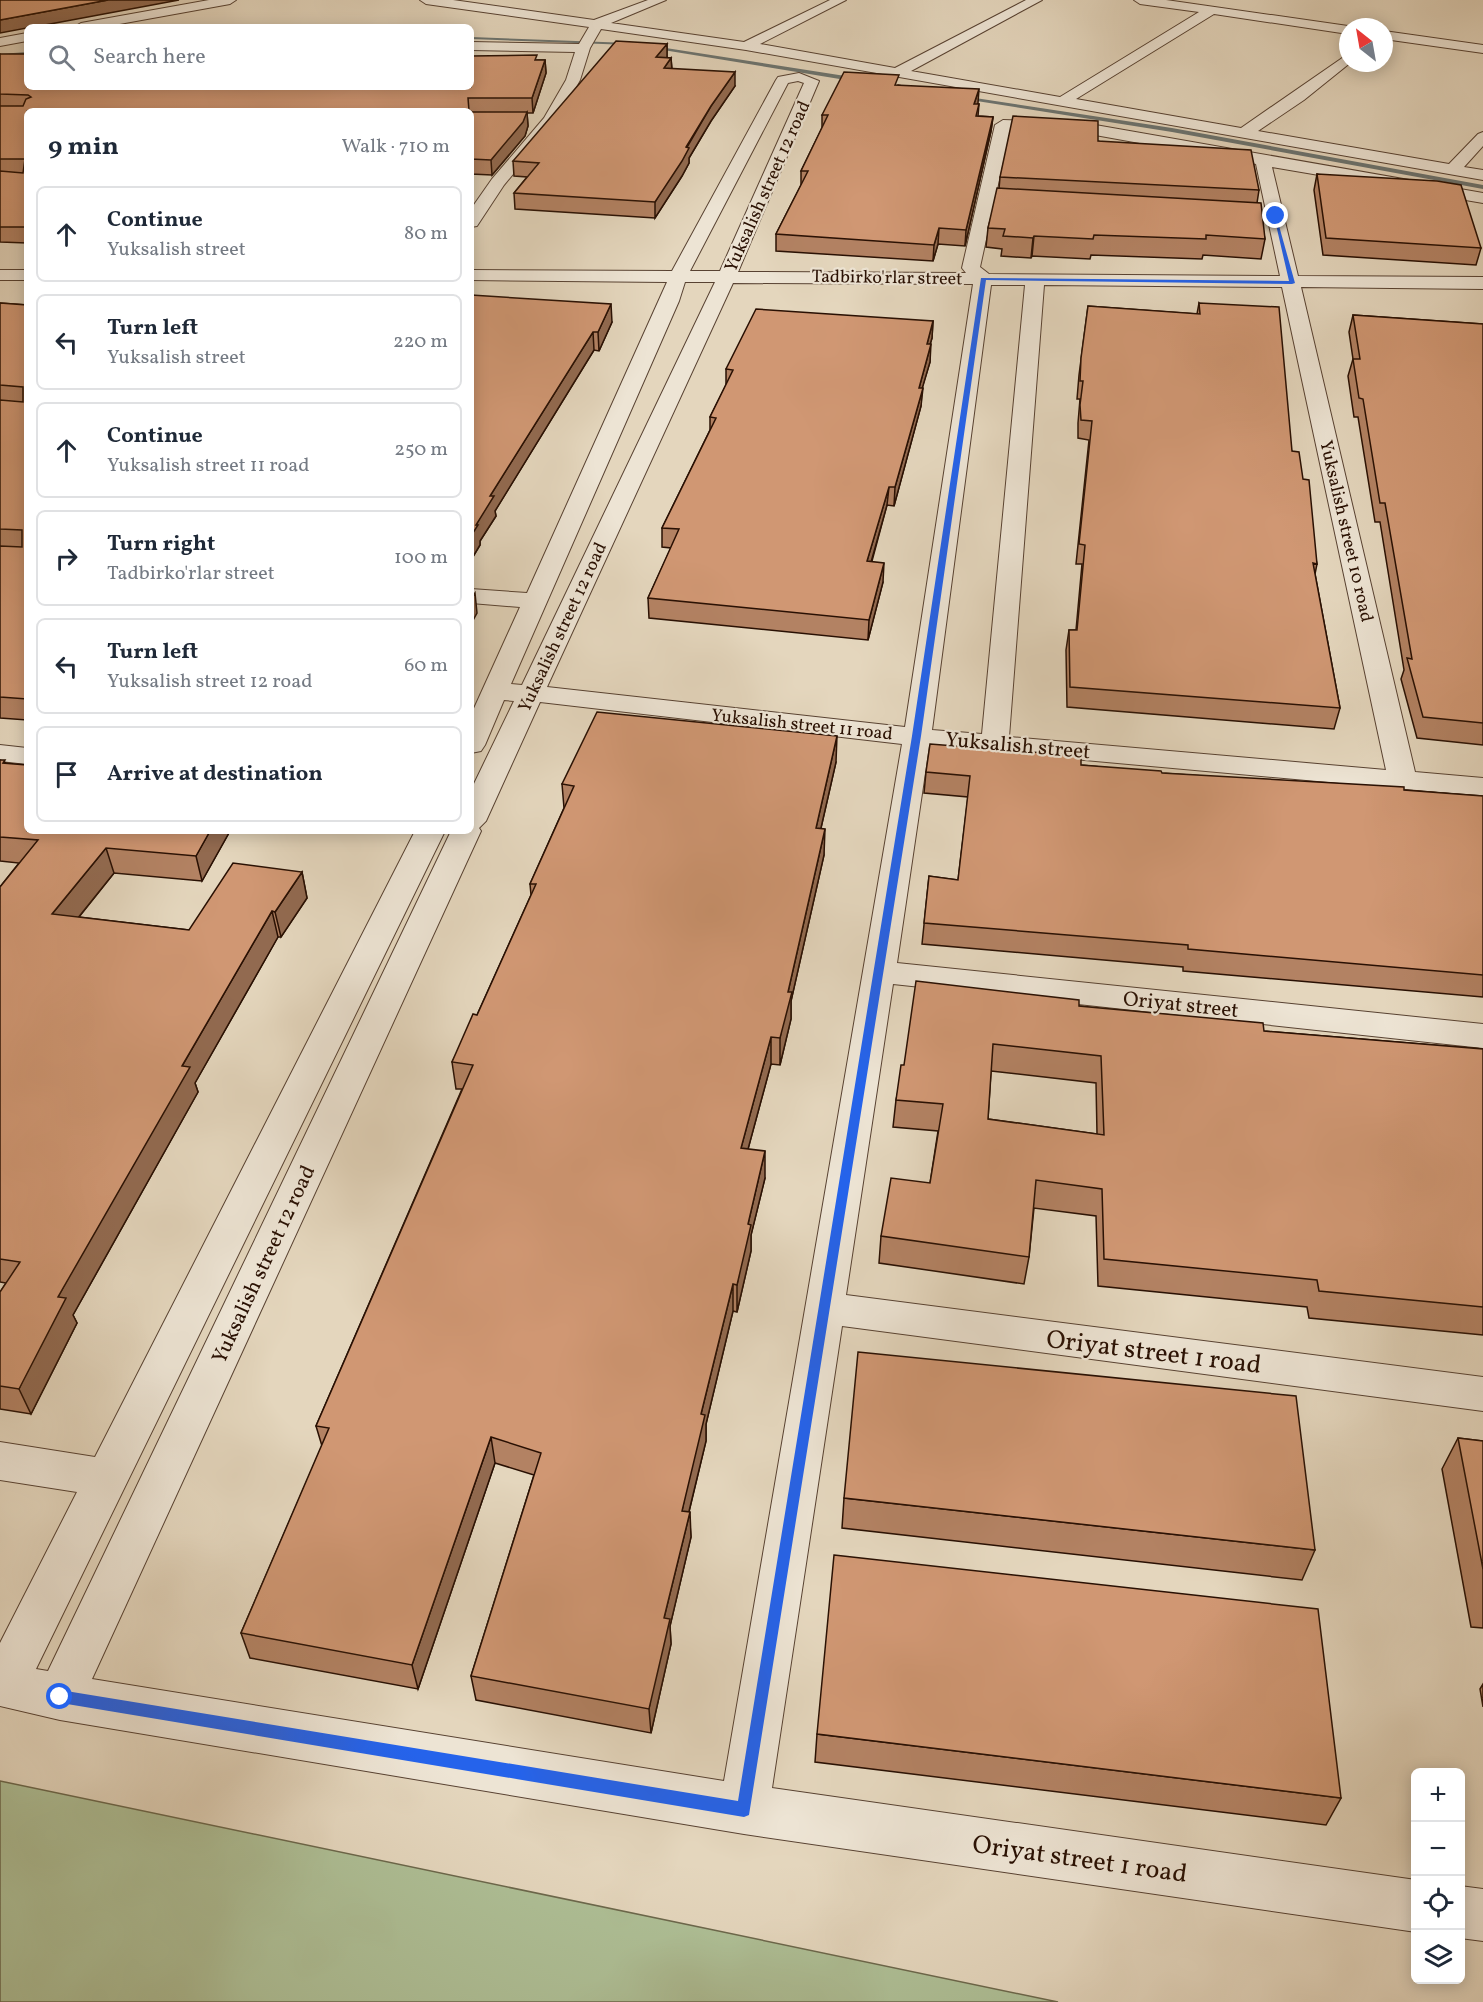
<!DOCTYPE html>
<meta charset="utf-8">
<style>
body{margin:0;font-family:Vollkorn,serif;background:#f2f2f3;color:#1f2937}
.controls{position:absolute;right:18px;bottom:18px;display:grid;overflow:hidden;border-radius:9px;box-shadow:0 3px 15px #0003}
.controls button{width:54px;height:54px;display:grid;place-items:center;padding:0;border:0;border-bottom:2px solid #e0e1e3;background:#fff;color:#1f2937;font:30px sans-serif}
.compass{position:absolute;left:1339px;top:18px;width:54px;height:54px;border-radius:50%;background:#fff;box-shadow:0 3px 15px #0003;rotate:329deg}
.stop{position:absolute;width:18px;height:18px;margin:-14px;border:4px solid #2563eb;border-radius:50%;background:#fff}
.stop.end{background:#2563eb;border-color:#fff;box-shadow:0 2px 6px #0008}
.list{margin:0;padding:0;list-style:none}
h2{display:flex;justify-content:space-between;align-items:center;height:78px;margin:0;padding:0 24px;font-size:26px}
h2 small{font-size:20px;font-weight:400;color:#747a83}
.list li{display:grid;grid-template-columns:39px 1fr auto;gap:18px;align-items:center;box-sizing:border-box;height:96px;margin:0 12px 12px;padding:0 12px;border:2px solid #e0e1e3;border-radius:9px}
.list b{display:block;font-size:22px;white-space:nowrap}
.list p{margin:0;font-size:20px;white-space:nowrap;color:#747a83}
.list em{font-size:20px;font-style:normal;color:#747a83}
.icon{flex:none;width:33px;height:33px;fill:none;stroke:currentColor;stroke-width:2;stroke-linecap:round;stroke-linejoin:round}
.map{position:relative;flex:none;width:1483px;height:2002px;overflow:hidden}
.search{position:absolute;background:#fff;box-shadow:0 3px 15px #0003;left:24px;top:24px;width:450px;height:66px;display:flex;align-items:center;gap:15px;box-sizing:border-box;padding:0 21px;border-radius:9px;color:#747a83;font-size:22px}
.panel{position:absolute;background:#fff;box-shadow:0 3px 15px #0003;left:24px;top:108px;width:450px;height:726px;border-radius:9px}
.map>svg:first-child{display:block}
.green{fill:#aebf96;stroke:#6c684c;stroke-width:1.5}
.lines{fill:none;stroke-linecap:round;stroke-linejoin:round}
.stream{fill:#6c7470;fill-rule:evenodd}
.minor-casing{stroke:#584232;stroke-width:2}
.minor{fill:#ede4d4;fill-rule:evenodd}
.wall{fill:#b38263;stroke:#291003;stroke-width:1.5;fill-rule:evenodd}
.shaded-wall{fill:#926a50;stroke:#291003;stroke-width:1.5}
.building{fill:#d09773;stroke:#291003;stroke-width:1.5;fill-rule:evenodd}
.route{fill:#2563eb}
.labels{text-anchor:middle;stroke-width:4.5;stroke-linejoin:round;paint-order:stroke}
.far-street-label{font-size:18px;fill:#291003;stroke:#ede4d4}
.street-label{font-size:21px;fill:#291003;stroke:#ede4d4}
.near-street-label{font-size:26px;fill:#291003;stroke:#ede4d4}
</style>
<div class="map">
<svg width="1483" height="2002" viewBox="0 0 1483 2002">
<rect width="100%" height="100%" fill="#e4d6bd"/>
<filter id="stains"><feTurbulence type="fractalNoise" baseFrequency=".00333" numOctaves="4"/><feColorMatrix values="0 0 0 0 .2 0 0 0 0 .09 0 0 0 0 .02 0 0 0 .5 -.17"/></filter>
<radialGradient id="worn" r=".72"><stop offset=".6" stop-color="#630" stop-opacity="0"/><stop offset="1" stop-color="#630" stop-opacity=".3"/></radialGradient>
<path class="green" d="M0,1781l1058,221h-1058z"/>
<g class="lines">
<path class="stream" d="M471,37l159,6 2,1 -2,1 -159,-6z
M653,46l205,32 3,2 -3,2 -207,-34z
M27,52v2l-27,2v-2z
M962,96l210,32 311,57v4l-311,-57 -208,-33z"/>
<defs>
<path id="minor" d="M209,0h27l-6,4 -127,23h-29l7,-4z
M420,0h33l141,20 54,-20h18l-55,23 133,19 86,-42h16l-86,44 135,24 131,-68h16l-131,71 149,26 139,-85 -59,-8 -6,-4h32l182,26 4,1h-4v7l-134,-20 -138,85 165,29 107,-74v9h2l-46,37 -46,31 191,33 29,-30 5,-2v14l-19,21 19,3v10l-737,-130 -145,-21 -11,19 -10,32 -22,40 -54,65 -27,41 -6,1v-18l21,-30 52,-61 22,-38 9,-28 -104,-2v-8l108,2 10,-17 -163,-23z
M1384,31l99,14v8l-99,-14z
M27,33v8l-27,5v-8z
M799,73l20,8 -81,191 228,1 -4,-5 33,-143 8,-5 81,3 399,70v10l-211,-36 26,109 185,1v12l-182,-2 114,485 68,6v18l-554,-50 -32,217 586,61v24l-590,-64 -47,311 637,82v34l-641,-85 -70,462 644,92v52l-672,-98 -684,-114 -60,-14v-63l77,-151 -77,-12v-38l95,15 320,-626h30l-409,838 12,2 403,-840h20v-41l43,-89 -10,-1 -19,45 -4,6 -10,2v-38l49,-108 -49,-4v-14l56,4 140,-311 -196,-2v-10l201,1 104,-191 2,-3zM798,81l6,2 -84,188h-30l98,-188zM1010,130l74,3 172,31 24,112 -291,-2 -9,-7zM685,282h30l-193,403 -11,-1 168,-383zM733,283l240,1 -68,443 -358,-40zM991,285h34l-43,449 -50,-4zM1044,285l238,2 104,483 -377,-33zM540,702l362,42 -178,1037 -632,-102 389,-848 -2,-3 7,-7z
M0,270h27v10h-27z
M0,745l27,3v16l-27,-3z
M1460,1886l23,3v52l-23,-3z"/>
</defs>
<use href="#minor" class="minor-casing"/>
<use href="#minor" class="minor"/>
</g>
<path class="wall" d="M667,44v14h4l1,11 63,17 -24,35 -22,37v5l-7,13 -27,42 -140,-9 -1,-16 13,-16 -13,-1 -1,-15z
M0,54l27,33h444l66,-27h8l1,13 -13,40h-6l1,13 -3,10 -33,39 -21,-1v-63h-444v132l-27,-1z
M898,85l81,19 -1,12 15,1 -2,14 -26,115 -27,-2 -5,17 -157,-10v-17l25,-49v-14l21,-43v-13z
M1098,141l161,49 -2,13 8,36 -4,20 -58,-4 -1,4 -111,-4 -1,4 -58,-3 -1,2 -30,-2 1,-7 -16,-2 2,-19 11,-39 1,-12z
M1317,174l164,74 -5,17 -153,-10 -9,-65z
M471,295l141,27 -13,29 -5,-1 -99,161 1,5 -16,25v4l-9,15z
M0,303l27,2v415l-27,-2z
M1199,303l93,148 25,113 -2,10 25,134 -6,21 -267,-22 -1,-57 3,-20h7l6,-66h-6l13,-124 -11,-2v-15l2,-24h-3l2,-24 9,-69 109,8z
M1353,315l130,9v421l-66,-7 -16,-59 3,-9 -24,-148h-5l-17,-105h-4l-6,-41 5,-17 -4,-27z
M933,321l-1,17 -2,6v18l-8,26 -1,18 -27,100 -7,-1 -15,56 11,21 -15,58 -219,-22 -1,-20 23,-50 -9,-1v-19l48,-98v-13l16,-32v-16z
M0,760l6,3 224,68 -28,50 -88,-8 -35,44 110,13 113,-58 5,26 -26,39h-3l-83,146 3,9 -125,223 4,8 -46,91 -31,-5v-117l6,-9 -6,-1v-395l19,-24 -19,-2z
M836,762l-15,66 3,27 -33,146v18l-11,46 -9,-1 -23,85 17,29 -14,57v16l-14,61 -4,-1 -27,113v17l-17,71 2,25 -21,89 1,18 -20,89 -175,-33 -5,-24 63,-201 -39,-12 -77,226 -168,-31 -9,-25 81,-187 -6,-20 146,-337h-6l-4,-27 25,-47 54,-120 -1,-11 34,-76 -2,-24z
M1081,765l81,8 321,23v201l-300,-26v-4l-261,-23 7,-68 29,4 10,-83 -44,-4 2,-21z
M1079,1006l185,25 219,18v286l-174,-17 -2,-11 -209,-21 -2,-70 -62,-8 -5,49 -5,27 -145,-21 2,-27 49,-53 8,-52 -45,-4 3,-27 8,-35zM991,1071l105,12 1,51 -109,-15z
M1458,1438l25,3v187l-12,-1 -29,-158z
M844,1498l471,52 -13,30 -460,-52z
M1483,1684v23l-3,-18z
M817,1734l524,64 -15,27 -511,-63z"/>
<path class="shaded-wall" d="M108,0h71l-145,27h-7v1l-27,5v-13z
M667,44v13l-11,14v-14z
M671,58l1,14 -8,-4z
M545,60l1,13 -13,40 -1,-15z
M735,72v14l-24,35 -22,37v5l-7,13 -27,42v-16l56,-96z
M979,89l-1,14 -5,15 1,-14z
M527,112l1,14 -3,10 -33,39 -1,-15z
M993,117l-2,14 -26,115 1,-16z
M939,228l-1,16 -5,17 1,-16z
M1034,236l-2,20 -1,2 2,-20z
M611,304l1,18 -13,29 -1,-19z
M933,321l-1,17 -7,24 2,-18z
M593,332l1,18 -99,161 1,5 -16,25v4l-9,15v-24l5,-11 14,-29z
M931,344l-1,18 -13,44 2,-18z
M923,388l-2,18 -27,100 1,-19z
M889,487l-2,18 -21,75 1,-19z
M884,563l-1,19 -15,58 1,-20z
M475,593l2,20 -6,11v-25z
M837,736l-1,26 -21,92 1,-26z
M825,829l-1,26 -33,146v18l-11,46v-27l8,-46z
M210,831h20l-28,50 -6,-25z
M106,848l8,25 -53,66 -9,-25z
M302,872l5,26 -26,39 -6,-25z
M272,911l6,26 -83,146 3,9 -125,223 4,8 -46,91 -12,-25 39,-92 124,-231z
M771,1037v27l-30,111v-27z
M765,1151v27l-14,57v16l-14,61v-27l11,-61z
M733,1284v27l-27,113v17l-23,95 -1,-25 19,-97z
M491,1437l4,26 -77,226 -6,-24z
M690,1512l1,25 -21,89 1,18 -20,89 -2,-24 15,-91z"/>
<path class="building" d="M0,0h108l-108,20z
M616,41l51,3 -11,13 15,1 -7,10 71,4 -24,34 -25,41 3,1 -7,13 -27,41 -141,-9 25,-30 -26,-2z
M0,54h27v33h444v-31l66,-1 -2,5h10l-13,38h-64l1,13h-442v116h-27v-56l23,2 2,-14h-25v-53h23l3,-7 5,-2 -3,-2 -28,-1z
M844,72l55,3 -4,10 84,4 -5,15h5l-3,12 17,1 -27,113 -27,-2 -5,17 -158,-11 32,-63h-7l27,-56h-6z
M471,112h56l-4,10 -32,38 -20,-1z
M1013,116l85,5v20l153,9 8,40 -259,-13z
M1317,174l120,7 24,4 20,63 -155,-10z
M997,188l264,15 4,36 -59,-4v4l-112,-4 -1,4 -59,-3 -1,2 -30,-2 2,-7 -17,-1z
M471,295l140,9 -13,28h-5l-103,164h4l-18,29h2l-7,11z
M0,303l27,2v394l-27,-2v-151l22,1v-17l-22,-1v-129l23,2v-15l-23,-2z
M1199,303l80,4 13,144 7,1 4,27 6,1 8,84 -4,-1 27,145 -270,-21 -1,-57h8l8,-85 -6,-1 13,-123 -11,-1 -1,-15 3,-24h-3l1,-23 7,-52 112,8z
M756,309l177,12 -6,23h4l-12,44h4l-28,99h-6l-22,74 17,2 -15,57 -221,-22 31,-69 -17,-1 54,-110 -6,-1 23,-47 -7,-1z
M1353,315l130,9v399l-60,-6 -16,-59 5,1 -27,-156h-5l-17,-104 -4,-1 -6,-39h7z
M597,712l240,24 -21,92 9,1 -37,163h4l-12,46 -9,-1 -30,111 24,3 -17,73 3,1 -14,60 -4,-1 -32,130 4,1 -23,96 8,1 -26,106 6,1 -21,90 -178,-33 70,-223 -50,-16 -79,228 -171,-32 88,-205 -13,-2 157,-361 -21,-3 21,-48 4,1 59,-131h-6l44,-98 -12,-2z
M930,744l151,12v9l80,6 1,2 242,14v3l79,6v179l-295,-26v-4l-264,-22 5,-47 29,4 12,-104 -44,-4z
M0,760h5l-2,3 24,2v66h183l-14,25 -90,-8 -54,66 137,16 44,-67 69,9 -27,40 -3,-1 -90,155 8,1 -132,230 8,1 -47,91 -19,-3v-94l20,-30 -20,-3v-372l38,-47 -38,-3z
M916,981l163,19v6l184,17 1,8 219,18v258l-164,-16 -2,-11 -213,-21 -2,-70 -66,-9 -7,77 -148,-21 10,-58 39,5 13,-79 -47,-4 5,-35h3zM993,1044l108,12 3,79 -116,-16z
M858,1352l438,44 19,154 -471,-52z
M1458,1438l25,3v128z
M834,1555l484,54 23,189 -524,-64z"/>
<path class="route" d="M1276,215l19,68 -3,1 -306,-4 -65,456 -172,1079 -5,2 -689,-115v-10l5,-2 678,111 174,-1065 69,-458 308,3 -15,-65z"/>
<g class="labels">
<g class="far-street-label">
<text transform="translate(767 186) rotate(-66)" y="6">Yuksalish street 12 road</text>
<text transform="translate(887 277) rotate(1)" y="6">Tadbirko'rlar street</text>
<text transform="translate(1347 531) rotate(77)" y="6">Yuksalish street 10 road</text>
<text transform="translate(562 627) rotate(-65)" y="6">Yuksalish street 12 road</text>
<text transform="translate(802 724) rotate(6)" y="6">Yuksalish street 11 road</text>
</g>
<g class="street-label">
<text transform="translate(1018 745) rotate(5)" y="7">Yuksalish street</text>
<text transform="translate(1181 1004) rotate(6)" y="7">Oriyat street</text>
<text transform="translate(263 1264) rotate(-65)" y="7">Yuksalish street 12 road</text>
</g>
<g class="near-street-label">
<text transform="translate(1154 1351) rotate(7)" y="9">Oriyat street 1 road</text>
<text transform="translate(1080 1858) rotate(8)" y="9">Oriyat street 1 road</text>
</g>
</g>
<rect width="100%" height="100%" filter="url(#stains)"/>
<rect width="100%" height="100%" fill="url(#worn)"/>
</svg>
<div class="controls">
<button>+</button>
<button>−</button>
<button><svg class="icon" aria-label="locate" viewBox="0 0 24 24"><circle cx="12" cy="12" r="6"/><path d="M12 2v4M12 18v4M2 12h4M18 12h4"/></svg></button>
<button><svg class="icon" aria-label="layers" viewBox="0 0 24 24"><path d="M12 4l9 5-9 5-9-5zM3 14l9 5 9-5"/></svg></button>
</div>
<svg class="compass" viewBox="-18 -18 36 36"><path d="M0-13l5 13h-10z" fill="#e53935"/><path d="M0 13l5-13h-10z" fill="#747a83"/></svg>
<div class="stop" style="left:60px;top:1697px"></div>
<div class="stop end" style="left:1276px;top:216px"></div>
<div class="search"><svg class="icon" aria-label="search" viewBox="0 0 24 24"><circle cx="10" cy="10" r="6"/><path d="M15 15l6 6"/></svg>Search here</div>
<section class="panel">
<h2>9 min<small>Walk · 710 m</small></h2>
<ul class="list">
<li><svg class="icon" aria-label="ahead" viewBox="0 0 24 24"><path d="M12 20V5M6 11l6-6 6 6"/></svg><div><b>Continue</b><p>Yuksalish street</p></div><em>80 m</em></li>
<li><svg class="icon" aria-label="left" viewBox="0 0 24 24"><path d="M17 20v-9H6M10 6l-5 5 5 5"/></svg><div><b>Turn left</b><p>Yuksalish street</p></div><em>220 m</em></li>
<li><svg class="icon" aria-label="ahead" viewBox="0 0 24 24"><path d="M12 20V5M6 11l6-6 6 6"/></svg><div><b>Continue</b><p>Yuksalish street 11 road</p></div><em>250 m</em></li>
<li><svg class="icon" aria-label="right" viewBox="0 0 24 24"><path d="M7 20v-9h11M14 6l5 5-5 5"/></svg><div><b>Turn right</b><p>Tadbirko'rlar street</p></div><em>100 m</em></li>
<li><svg class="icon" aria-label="left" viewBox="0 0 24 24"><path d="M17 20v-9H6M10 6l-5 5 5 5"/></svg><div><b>Turn left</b><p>Yuksalish street 12 road</p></div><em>60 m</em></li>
<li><svg class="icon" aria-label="arrive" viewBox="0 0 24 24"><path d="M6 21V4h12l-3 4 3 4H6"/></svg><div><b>Arrive at destination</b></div></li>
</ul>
</section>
</div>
